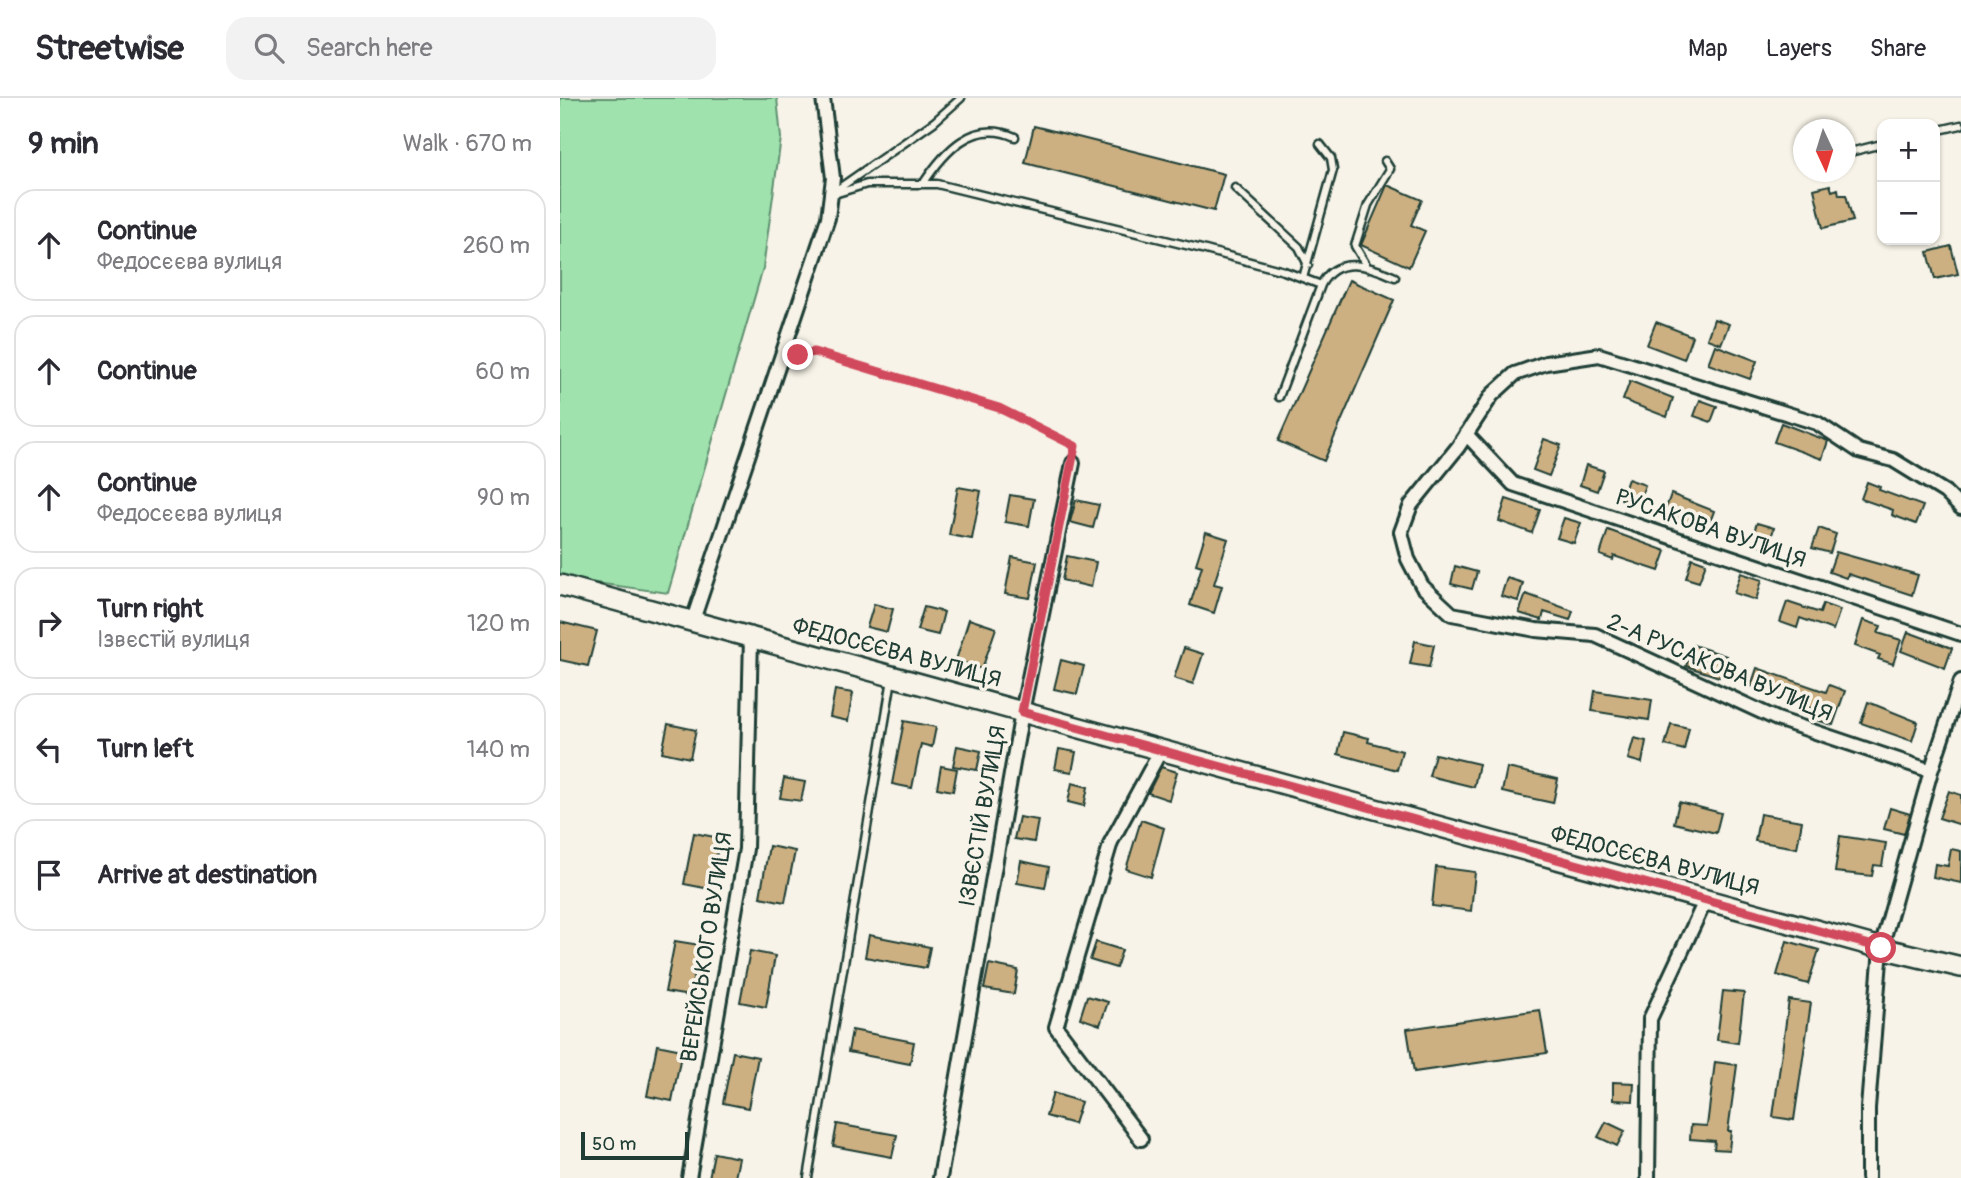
<!DOCTYPE html>
<meta charset="utf-8">
<style>
body{margin:0;font-family:Pangolin,sans-serif;background:#f2f2f3;color:#2b2b33}
.controls{position:absolute;right:21px;top:21px;display:grid;overflow:hidden;border-radius:14px;box-shadow:0 2px 5px #0004}
.controls button{width:63px;height:63px;display:grid;place-items:center;padding:0;border:0;border-bottom:2px solid #e1e1e2;background:#fff;color:#2b2b33;font:35px sans-serif}
.compass{position:absolute;left:1233px;top:21px;width:63px;height:63px;border-radius:50%;background:#fff;box-shadow:0 2px 5px #0004;rotate:176deg}
.scale{position:absolute;left:21px;bottom:18px;width:108px;box-sizing:border-box;padding-left:7px;border:4px solid #1f3d34;border-top:0;font-size:19px;line-height:24px;white-space:nowrap;color:#1f3d34;-webkit-text-stroke:5px #f7f3e8;paint-order:stroke}
.stop{position:absolute;width:21px;height:21px;margin:-16px;border:5px solid #d1495b;border-radius:50%;background:#fff}
.stop.end{background:#d1495b;border-color:#fff;box-shadow:0 2px 7px #0008}
.list{margin:0;padding:0;list-style:none}
h2{display:flex;justify-content:space-between;align-items:center;height:91px;margin:0;padding:0 28px;font-size:30px}
h2 small{font-size:23px;font-weight:400;color:#7c7c81}
.list li{display:grid;grid-template-columns:46px 1fr auto;gap:21px;align-items:center;box-sizing:border-box;height:112px;margin:0 14px 14px;padding:0 14px;border:2px solid #e1e1e2;border-radius:21px}
.list b{display:block;font-size:26px;white-space:nowrap}
.list p{margin:0;font-size:23px;white-space:nowrap;color:#7c7c81}
.list em{font-size:23px;font-style:normal;color:#7c7c81}
.icon{flex:none;width:38px;height:38px;fill:none;stroke:currentColor;stroke-width:2;stroke-linecap:round;stroke-linejoin:round}
.map{position:relative;flex:none;width:1401px;height:1080px;overflow:hidden}
header{display:flex;align-items:center;gap:42px;box-sizing:border-box;height:98px;padding:0 35px;background:#fff;border-bottom:2px solid #e1e1e2}
header strong{font-size:33px}
nav{display:flex;gap:38px;margin-inline-start:auto;font-size:24px}
.search{width:490px;height:63px;background:#f2f2f3;display:flex;align-items:center;gap:18px;box-sizing:border-box;padding:0 24px;border-radius:21px;color:#7c7c81;font-size:26px}
main{display:flex}
aside{flex:1;background:#fff}
.map>svg:first-child{display:block}
.green{fill:#9fe2ad;stroke:#5f9070;stroke-width:2}
.building{fill:#cdb082;stroke:#1f3d34;stroke-width:2}
.lines{fill:none;stroke-linecap:round;stroke-linejoin:round}
.lane-casing{stroke:#1f3d34;stroke-width:11}
.street-casing{stroke:#1f3d34;stroke-width:18}
.secondary-casing{stroke:#1f3d34;stroke-width:24}
.path{stroke:#1f3d34;stroke-width:2.5;stroke-dasharray:7 5;stroke-linecap:butt}
.lane{stroke:#f7f3e8;stroke-width:6}
.street{stroke:#f7f3e8;stroke-width:12}
.secondary{stroke:#f7f3e8;stroke-width:19}
.route{stroke:#d1495b;stroke-width:9}
.labels{text-anchor:middle;stroke-width:7;stroke-linejoin:round;paint-order:stroke}
.street-label{font-size:23px;fill:#1f3d34;stroke:#f7f3e8}
</style>
<header>
<strong>Streetwise</strong>
<div class="search"><svg class="icon" aria-label="search" viewBox="0 0 24 24"><circle cx="10" cy="10" r="6"/><path d="M15 15l6 6"/></svg>Search here</div>
<nav><a>Map</a><a>Layers</a><a>Share</a></nav>
</header>
<main>
<aside>
<h2>9 min<small>Walk · 670 m</small></h2>
<ul class="list">
<li><svg class="icon" aria-label="ahead" viewBox="0 0 24 24"><path d="M12 20V5M6 11l6-6 6 6"/></svg><div><b>Continue</b><p>Федосєєва вулиця</p></div><em>260 m</em></li>
<li><svg class="icon" aria-label="ahead" viewBox="0 0 24 24"><path d="M12 20V5M6 11l6-6 6 6"/></svg><div><b>Continue</b></div><em>60 m</em></li>
<li><svg class="icon" aria-label="ahead" viewBox="0 0 24 24"><path d="M12 20V5M6 11l6-6 6 6"/></svg><div><b>Continue</b><p>Федосєєва вулиця</p></div><em>90 m</em></li>
<li><svg class="icon" aria-label="right" viewBox="0 0 24 24"><path d="M7 20v-9h11M14 6l5 5-5 5"/></svg><div><b>Turn right</b><p>Ізвєстій вулиця</p></div><em>120 m</em></li>
<li><svg class="icon" aria-label="left" viewBox="0 0 24 24"><path d="M17 20v-9H6M10 6l-5 5 5 5"/></svg><div><b>Turn left</b></div><em>140 m</em></li>
<li><svg class="icon" aria-label="arrive" viewBox="0 0 24 24"><path d="M6 21V4h12l-3 4 3 4H6"/></svg><div><b>Arrive at destination</b></div></li>
</ul>
</aside>
<div class="map">
<svg width="1401" height="1080" viewBox="0 0 1401 1080">
<rect width="100%" height="100%" fill="#f7f3e8"/>
<filter id="ink" filterUnits="userSpaceOnUse"><feTurbulence type="fractalNoise" baseFrequency=".0143" numOctaves="2"/><feDisplacementMap in="SourceGraphic" scale="14" xChannelSelector="R" yChannelSelector="G"/><feConvolveMatrix kernelMatrix="1 2 1 2 8 2 1 2 1" color-interpolation-filters="sRGB"/></filter>
<g filter="url(#ink)">
<path class="green" d="M0,0h217l4,40 -18,130 -95,325 -108,-15z"/>
<path class="building" d="M474,28l190,48 -10,37 -189,-48z
M827,87l35,15 -11,25 14,6 -16,36 -48,-22z
M1270,87l2,6 6,-2 1,6h7l7,26 -30,7 -9,-39z
M1391,148l7,28 -23,5 -7,-27z
M789,182l45,20 -70,161 -46,-20z
M1154,221l15,5 -8,20 -14,-5z
M1096,224l36,14 -8,23 -37,-14z
M1155,247l42,16 -7,18 -42,-15z
M1070,283l43,17 -6,19 -44,-17z
M1140,302l17,6 -6,16 -17,-6z
M1221,325l47,18 -6,18 -48,-17z
M984,341l17,6 -12,31 -16,-6z
M1026,367l18,6 -7,20 -17,-6z
M1068,381l17,6 -7,20 -17,-6z
M1307,384l13,5 -1,3 44,16 -7,18 -24,-9 1,-5 -32,-11z
M398,389l23,4 -9,48 -23,-4z
M1111,396l43,17 -7,19 -43,-16z
M450,397l24,4 -5,27 -24,-4z
M946,401l34,11 -8,23 -33,-12z
M516,402l23,5 -6,23 -23,-6z
M1004,420l17,5 -7,20 -17,-5z
M1197,425l17,5 -6,20 -18,-6z
M1259,430l17,6 -6,19 -18,-5z
M1048,432l58,21 -7,20 -45,-15 -1,4 -13,-5z
M646,434l22,7 -14,45 8,2 -8,27 -24,-8 12,-39 -6,-2z
M1276,454l82,23 -6,20 -64,-21 -2,4 -17,-6z
M507,458l29,6 -5,25 -29,-7z
M452,459l25,5 -7,36 -25,-4z
M1132,460l14,5 -7,19 -13,-4z
M895,468l22,6 -5,17 -21,-5z
M1181,475l21,7 -6,20 -22,-7z
M947,480l16,5 -5,18 -17,-5z
M966,496l47,17 -3,9 -26,-8 -2,8 -23,-7z
M1227,504l33,11 3,-9 17,6 -7,20 -33,-12 -3,10 -17,-6z
M314,506l19,5 -6,23 -20,-5z
M364,509l20,5 -6,23 -21,-5z
M409,521l27,9 -14,41 -26,-9z
M1303,522l18,6 -3,7 23,7 -8,24 -15,-5 2,-4 -25,-9z
M0,524l37,9 -9,35 -28,-6z
M1348,534l44,16 -7,20 -44,-17z
M855,543l19,4 -5,22 -19,-3z
M1133,547l33,11 -7,21 -33,-11z
M624,550l19,6 -10,30 -19,-6z
M501,562l23,6 -7,28 -23,-5z
M1197,570l69,24 3,-7 16,6 -12,34 -16,-5 3,-9 -69,-25z
M275,592l18,3 -5,28 -18,-4z
M1035,593l57,9 -3,20 -57,-9z
M1308,604l50,20 -6,19 -51,-18z
M344,623l32,6 -4,20 -11,-3 -9,44 -20,-4z
M108,626l28,6 -6,28 -28,-6z
M1111,626l18,4 -5,22 -19,-5z
M783,634l26,6 -1,4 34,9 -5,19 -59,-16z
M1074,640l12,3 -4,22 -14,-4z
M397,648l24,5 -4,19 -24,-4z
M499,651l17,3 -4,20 -17,-3z
M875,656l44,10 -5,23 -45,-11z
M381,668l16,3 -4,22 -16,-3z
M601,669l16,5 -8,28 -21,-7z
M947,670l51,11 -5,24 -51,-11z
M224,680l21,4 -4,19 -21,-3z
M512,685l16,4 -4,19 -16,-4z
M1389,693l12,4v30l-22,-7z
M1119,704l42,11 -5,20 -42,-10z
M1330,710l20,6 -6,20 -20,-5z
M1200,716l42,7 -5,27 -42,-7z
M459,719l19,3 -4,22 -20,-3z
M581,722l23,8 -13,49 -25,-8z
M134,735l26,5 -10,51 -26,-5z
M1280,738l46,7 -4,23 -8,-1 -2,11 -37,-4z
M209,748l26,5 -10,51 -25,-5z
M1391,751l10,2v32l-28,-6 2,-13 13,2z
M461,763l28,6 -4,21 -28,-5z
M876,769l39,5 -4,39 -39,-5z
M309,837l61,12 -4,21 -61,-11z
M115,843l25,4 -10,51 -25,-4z
M1227,843l32,9 -11,34 -31,-9z
M536,844l26,8 -6,18 -26,-8z
M190,853l25,5 -9,51 -26,-5z
M429,866l29,6 -4,24 -30,-5z
M1163,893l21,2 -6,50 -21,-3z
M527,898l21,6 -8,23 -20,-7z
M1229,902l22,3 -17,117 -21,-3z
M980,912l7,43 -133,19 -7,-43z
M292,932l62,12 -4,22 -62,-12z
M97,947l25,5 -10,51 -25,-5z
M173,954l25,5 -10,51 -25,-5z
M1155,964l22,3 -9,66h3l-2,19 -15,-1 1,-8 -25,-2 1,-14 16,1z
M1053,984l21,1 -1,18 -20,-1z
M493,995l28,9 -7,22 -28,-8z
M1046,1024l19,9 -8,15 -19,-9z
M277,1026l60,11 -5,22 -59,-11z
M154,1055l25,5 -4,20h-26z"/>
<g class="lines">
<defs>
<path id="lane" d="M1375,33l26,-6
M1286,55l36,-9
M363,86c21,-32 50,-66 92,-47
M675,90l64,59 9,18
M275,93l99,-69 27,-24
M271,97l36,-11h70l261,64 86,23 37,14 -42,112
M808,170l-13,-22 13,-41 22,-36 -5,-8
M743,180l30,-108 -2,-12 -11,-14
M761,187c15,-30 48,-20 74,-8
M248,1080l84,-499"/>
<path id="street" d="M906,336l47,50 448,150
M133,522l135,-402 5,-40 -10,-80
M1371,673l-154,-52 -182,-84 -59,-5 -84,-16 -30,-28 -14,-27 -7,-27 10,-27 47,-58 34,-52 23,-21 31,-11 53,-8 218,68 42,28 34,9 52,32 16,16
M581,1041l-85,-112 55,-185 50,-92
M129,1080l57,-329 5,-212
M380,1080l82,-466 51,-249
M1088,1080l2,-159 56,-120
M1308,1080v-70l13,-160 50,-177 30,-90"/>
<path id="secondary" d="M0,487l1321,363 80,19"/>
</defs>
<use href="#lane" class="lane-casing"/>
<use href="#street" class="street-casing"/>
<use href="#secondary" class="secondary-casing"/>
<path class="path" d="M235,257l19,-3 185,56 76,38v3"/>
<use href="#lane" class="lane"/>
<use href="#street" class="street"/>
<use href="#secondary" class="secondary"/>
</g>
</g>
<g class="lines" filter="url(#ink)">
<path class="route" d="M238,257l16,-3 185,56 76,38 -53,266 859,236"/>
</g>
<g class="labels">
<g class="street-label">
<text transform="translate(1151 430) rotate(19)" y="8">РУСАКОВА ВУЛИЦЯ</text>
<text transform="translate(337 554) rotate(15)" y="8">ФЕДОСЄЄВА ВУЛИЦЯ</text>
<text transform="translate(1160 569) rotate(23)" y="8">2-А РУСАКОВА ВУЛИЦЯ</text>
<text transform="translate(422 718) rotate(-80)" y="8">ІЗВЄСТІЙ ВУЛИЦЯ</text>
<text transform="translate(1095 762) rotate(15)" y="8">ФЕДОСЄЄВА ВУЛИЦЯ</text>
<text transform="translate(146 849) rotate(-81)" y="8">ВЕРЕЙСЬКОГО ВУЛИЦЯ</text>
</g>
</g>
</svg>
<div class="controls">
<button>+</button>
<button>−</button>
</div>
<svg class="compass" viewBox="-18 -18 36 36"><path d="M0-13l5 13h-10z" fill="#e53935"/><path d="M0 13l5-13h-10z" fill="#7c7c81"/></svg>
<div class="scale">50 m</div>
<div class="stop" style="left:1321px;top:850px"></div>
<div class="stop end" style="left:238px;top:257px"></div>
</div>
</main>
